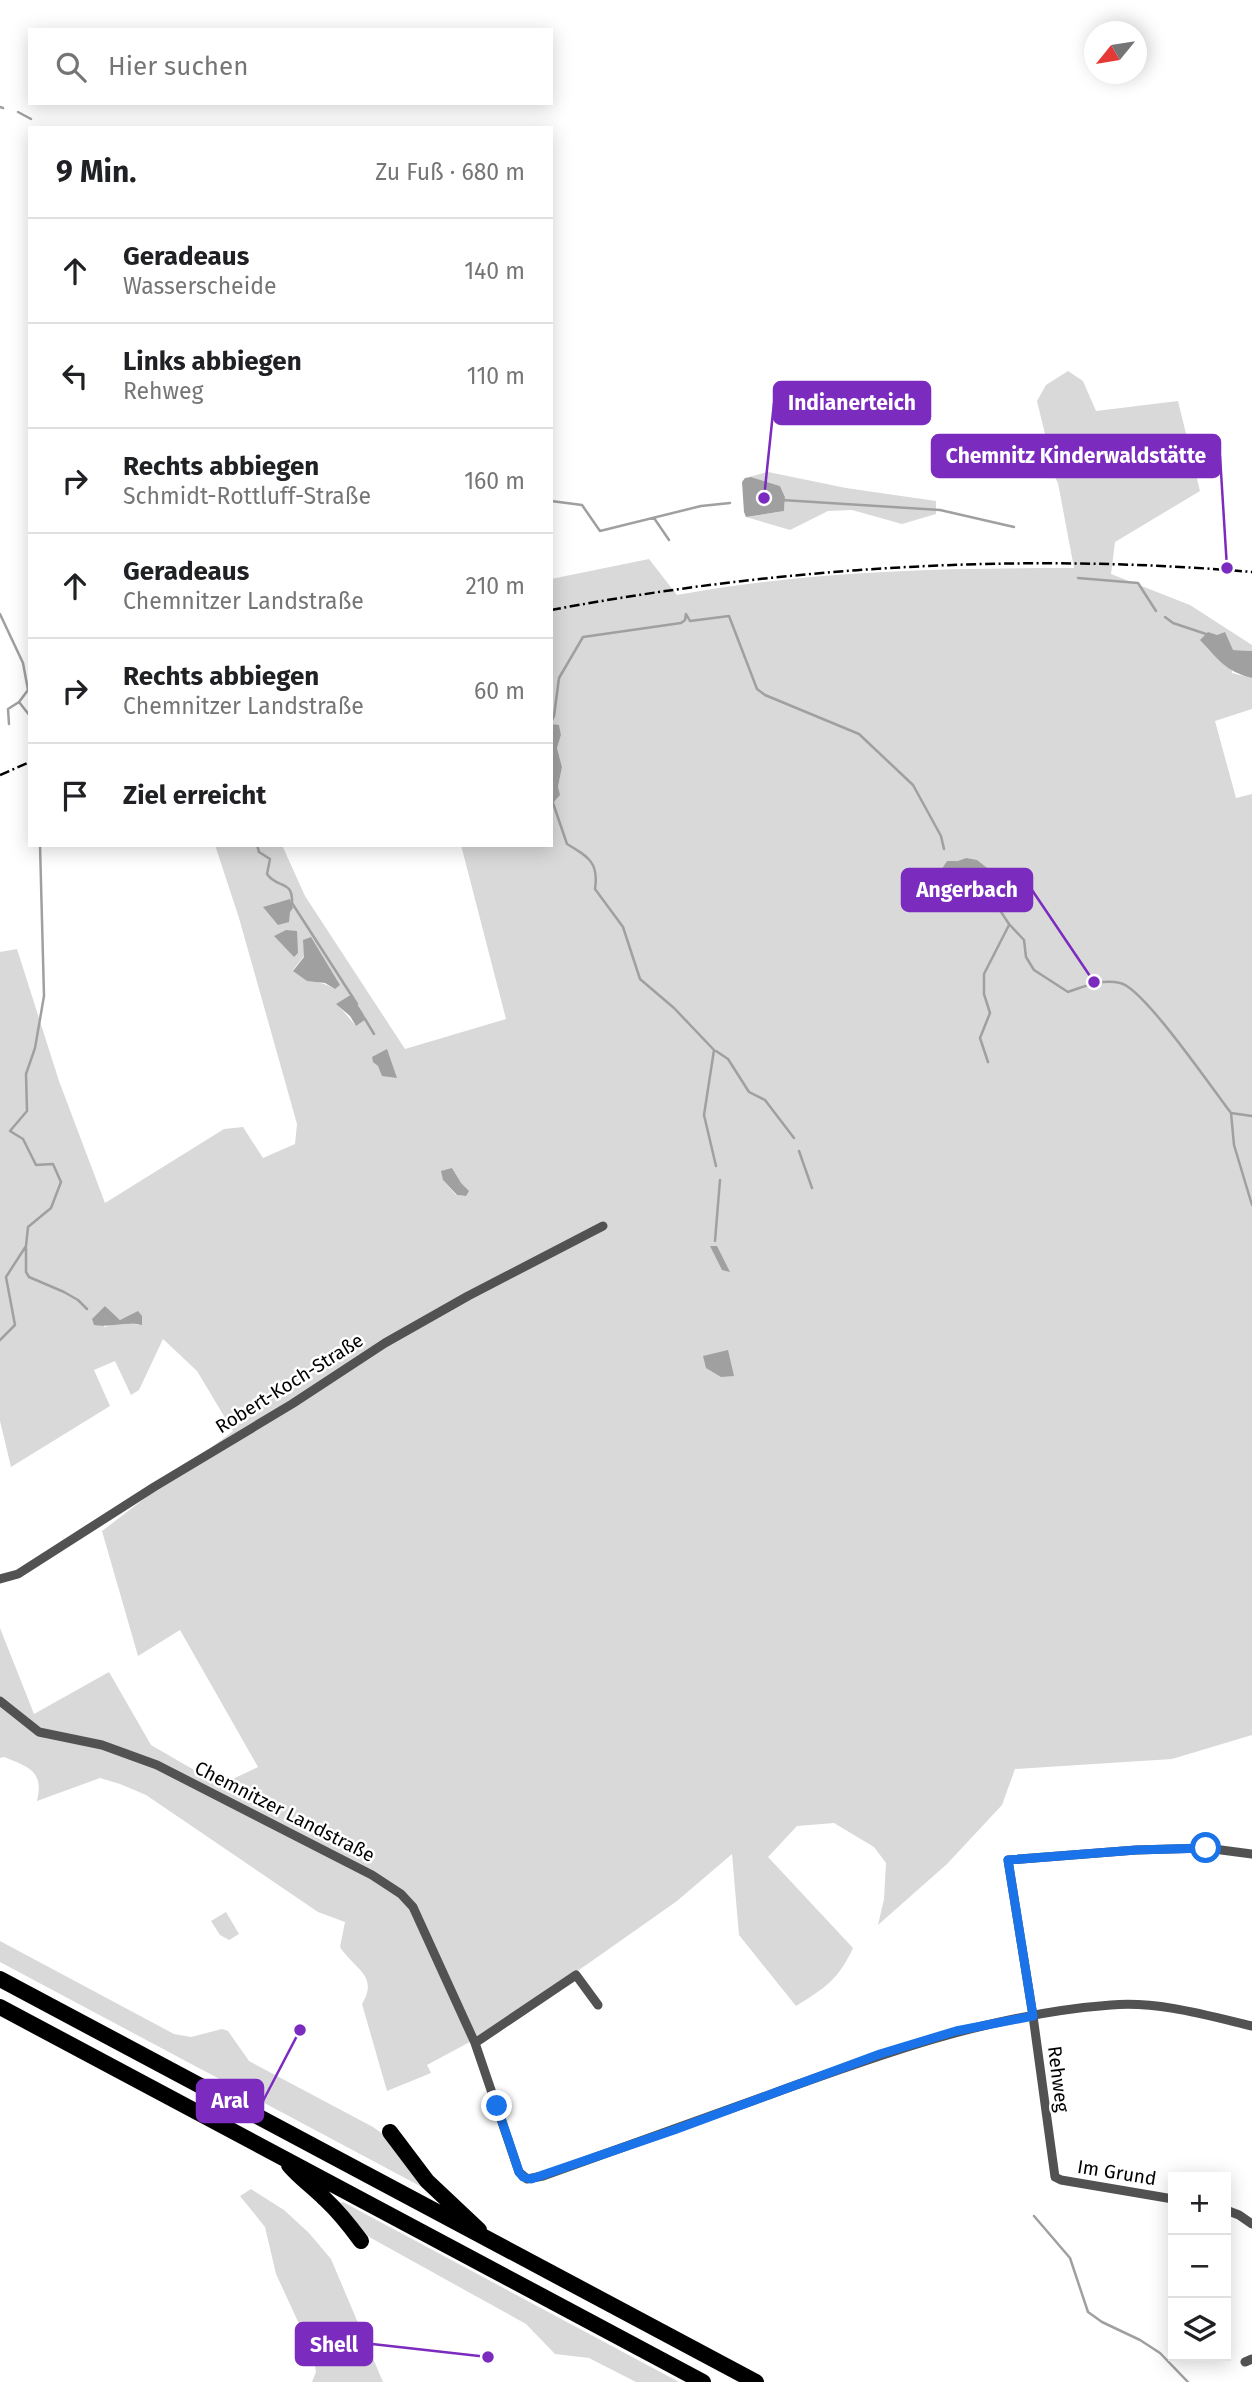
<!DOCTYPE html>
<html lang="de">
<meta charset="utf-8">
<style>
body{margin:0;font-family:"Fira Sans",sans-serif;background:#f2f2f2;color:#202124}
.controls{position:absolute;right:21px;bottom:21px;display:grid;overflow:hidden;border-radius:0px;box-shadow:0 4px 18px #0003}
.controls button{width:63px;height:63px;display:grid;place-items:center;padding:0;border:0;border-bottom:2px solid #e0e0e0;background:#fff;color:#202124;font:35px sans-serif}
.compass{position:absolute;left:1084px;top:21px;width:63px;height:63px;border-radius:50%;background:#fff;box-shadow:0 4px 18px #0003;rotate:240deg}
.stop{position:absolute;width:21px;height:21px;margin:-16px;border:5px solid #1a73e8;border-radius:50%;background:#fff}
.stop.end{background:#1a73e8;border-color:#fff;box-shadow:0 2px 7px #0008}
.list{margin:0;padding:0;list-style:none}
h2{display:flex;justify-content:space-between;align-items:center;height:91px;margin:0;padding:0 28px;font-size:30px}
h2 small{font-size:23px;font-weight:400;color:#757577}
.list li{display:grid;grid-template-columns:46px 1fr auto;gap:21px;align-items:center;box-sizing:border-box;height:105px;padding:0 28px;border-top:2px solid #e0e0e0}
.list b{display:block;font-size:26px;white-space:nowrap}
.list p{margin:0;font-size:23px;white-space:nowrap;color:#757577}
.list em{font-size:23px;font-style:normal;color:#757577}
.icon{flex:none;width:38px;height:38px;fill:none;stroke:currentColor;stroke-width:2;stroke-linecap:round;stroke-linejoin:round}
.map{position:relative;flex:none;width:1252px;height:2382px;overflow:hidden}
.search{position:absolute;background:#fff;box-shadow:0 4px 18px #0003;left:28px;top:28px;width:525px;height:77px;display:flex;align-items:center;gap:18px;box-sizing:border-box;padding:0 24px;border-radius:0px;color:#757577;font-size:26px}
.panel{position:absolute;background:#fff;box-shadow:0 4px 18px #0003;left:28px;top:126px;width:525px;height:721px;border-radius:0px}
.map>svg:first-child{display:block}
.green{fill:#d9d9d9;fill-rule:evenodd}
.water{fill:#a0a0a0}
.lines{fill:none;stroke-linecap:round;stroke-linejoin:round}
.stream{stroke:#a0a0a0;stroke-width:2.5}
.minor{stroke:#525252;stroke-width:9}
.motorway{stroke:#000;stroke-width:16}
.rail{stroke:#000;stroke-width:2.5;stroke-dasharray:10 3.5 2 3.5;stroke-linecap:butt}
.route{stroke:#1a73e8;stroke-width:9}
.labels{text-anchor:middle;stroke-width:5;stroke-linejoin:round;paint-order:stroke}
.street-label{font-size:19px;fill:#000;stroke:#fff}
.leader{fill:none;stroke:#7b2cbf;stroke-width:2.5}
.callout-dot{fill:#7b2cbf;stroke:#fff;stroke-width:2.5}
.callout{fill:#7b2cbf;stroke:#7b2cbf;stroke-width:2.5}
.callout-label{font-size:21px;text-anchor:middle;font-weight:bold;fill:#fff}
</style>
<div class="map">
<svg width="1252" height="2382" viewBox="0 0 1252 2382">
<rect width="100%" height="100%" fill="#fff"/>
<path class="green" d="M1068,371l15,10 13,30 82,-10 22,90 -85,51 -4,32 79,31 62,40v6l-19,-1 -1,23 20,5v31l-37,12 21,77 16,-4v941l-80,24 -157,10 -13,36 -55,59 -69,61 6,-26 2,-36 -12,-16 -40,-24 -37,3 -29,31 85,91c-15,32 -28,40 -57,58l-57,-71 -7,-81 -55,47 -88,62 -110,74 -52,28 4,8 -44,18 -25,-87c17,-29 -7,-34 -22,-57l5,-25 -27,-10 -172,-117 -26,-11 -20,-6 -63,23c7,-30 -8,-34 -33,-44l-4,1v-130l34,86 75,-42 42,73 69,40 38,-18 -78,-137 -42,26 -36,-125 131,-100 -36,-60 -34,-32 -24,51 -8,5 -16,-34 -21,9 16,36 -99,61 -11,-46v-469l17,-3 42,132 46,122 119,-74 19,-2 20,31 32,-14 2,-20 -58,-206 -24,-73h67l23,51 100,153 101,-30 -45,-174h90v-42l7,-16 4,-20 -5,-19 4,-13 -2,-9 -8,-2v-145l98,-20 28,36c130,-24 264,-27 397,-27l-16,-85 -10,-19 -3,-30 -8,-33 9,-16zM947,861h11l30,29 -24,9 -17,-6 -8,-20zM304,956l31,33c-16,-9 -25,-6 -42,-19zM352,994l3,9 1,23 -19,-22zM452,1168l14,28 -10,-1 -13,-15zM105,1306l15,14 6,-2 15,7 -16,-2 -21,4z
M768,472l78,16 90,13v13l-34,10 -50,-14 -24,1 -38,19 -44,-13 38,-6 1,-14 -5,-11 -29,-9 -6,1z
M226,1912l13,22 -10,6 -9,-5 -9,-14z
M0,1941l174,93 17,3 31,-8 6,2 21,30 124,66 14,10 48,57 -435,-232z
M251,2189l33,21 25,23 22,26 52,123h-71l4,-10 -3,-18 -37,-80 -11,-47 -25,-31z
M343,2202l336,180h-43l-47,-24 -34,-4 -29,-30 -155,-86 -8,-6 -23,-29z"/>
<path class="water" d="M751,477l29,9 5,11 -1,14 -38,6 -2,-5 -2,-30 3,-4z
M1208,632l9,3 8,-3 8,18 19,1v27c-27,-7 -33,-18 -52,-38z
M551,724l8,1 2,10 -4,13 5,19 -4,20 2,8 -7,8z
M966,858l11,2 19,15 -1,10c-17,13 -30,14 -48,8l-8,-20 8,-12h11z
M290,899l3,9 -3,4 -1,10 -11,3 -15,-18z
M286,930l11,1 1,22 -4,4 -20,-21z
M311,937l29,48 -5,4 -10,-6 -18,-2 -14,-10 11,-14 -1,-17z
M352,994c3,9 10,16 14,25l-10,7 -6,-10 -14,-12z
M387,1049l10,29 -15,-2 -4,-10 -5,-4 -1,-5z
M452,1168l9,15 8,8 -3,5 -9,-1 -14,-15 -2,-9z
M710,1246h7l13,26 -8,-2z
M105,1306l15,14 18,-9 4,5v9c-16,-4 -32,3 -48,0l-2,-6z
M728,1350l6,26 -13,1 -15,-9 -3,-12z"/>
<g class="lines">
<path class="stream" d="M0,107l3,1
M18,112l13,7
M782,500l158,10 74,17
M551,501l31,4 18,26 101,-25 29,-3
M654,518l15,22
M1078,578l60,5 18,28
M0,614l23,49 5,27 -9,12 -11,7 1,15
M1165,617l8,6 33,11
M19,702l11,14
M551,722l3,-6 5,-38 24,-41 98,-14 4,-3 1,-6 4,7 39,-5 28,73 8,6 94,39 54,51 28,51 3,13
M553,803l14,41c22,13 32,19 28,45l28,38 17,52 34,29 40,42 -10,65 12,51
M257,845l2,7 11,7 -3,15c10,15 26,5 25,29l65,101
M986,889l23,35 15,16 2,17 8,13 34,22c17,-6 34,-13 52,-9 23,4 93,107 111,130l21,3
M365,1019l9,15
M716,1051l12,8 21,33 16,8 29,38
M988,1062l-8,-24 10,-25 -6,-19v-20l25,-49
M1231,1113l3,32 18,60
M799,1151l13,37
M715,1241l5,-61
M26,1248v24l3,5 35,15 14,8 9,9
M0,1340l15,-15 -9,-48 20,-31 2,-19 23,-19 10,-26 -8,-18 -17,1 -13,-26 -13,-8 17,-20 -1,-37 9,-26 9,-52 -4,-151
M1034,2216l36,42 18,54 14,10 38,18 20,13 28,29"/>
<path class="minor" d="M0,1579l18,-5 136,-87 138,-83 93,-61 83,-47 135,-70
M0,1701l39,31 63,13 55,20 215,110 29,19 12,13 62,136 44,129 8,7 16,-3c73,-26 146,-52 220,-79 113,-41 226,-83 348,-92 47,-4 95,10 141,21
M475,2043l101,-68 22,30
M1173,2199l-112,-19 -6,-3 -22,-161 -25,-156 128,-10 70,-2 46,6
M1226,2210l13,5 13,9
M1245,2362l7,-3"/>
<path class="motorway" d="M0,1979l756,403
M0,2007l703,375
M390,2132l37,49 52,49
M289,2165c11,13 24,22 36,34 14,13 25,27 36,42"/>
<path class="rail" d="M551,610c230,-43 468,-58 701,-38
M0,775l30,-13"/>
</g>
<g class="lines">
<path class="route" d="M497,2106l22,66 4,5 8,2 143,-49 206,-76 76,-23 77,-15 -25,-156 128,-10 70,-2"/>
</g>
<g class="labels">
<g class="street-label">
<text transform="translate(289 1383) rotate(-32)" y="7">Robert-Koch-Straße</text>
<text transform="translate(285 1811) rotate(27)" y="7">Chemnitzer Landstraße</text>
<text transform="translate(1059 2079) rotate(83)" y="7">Rehweg</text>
<text transform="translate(1117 2172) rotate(9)" y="7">Im Grund</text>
</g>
</g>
<path class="leader" d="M764 498L774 403M1227 568L1220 456M1094 982L1032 890M300 2030L263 2101M488 2357L372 2344"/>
<g class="callout-dot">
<circle cx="764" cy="498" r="7"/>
<circle cx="1227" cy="568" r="7"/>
<circle cx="1094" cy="982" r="7"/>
<circle cx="300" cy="2030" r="7"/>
<circle cx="488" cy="2357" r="7"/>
</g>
<g class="callout">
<rect x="774" y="382" width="156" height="42" rx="7"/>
<rect x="932" y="435" width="288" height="42" rx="7"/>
<rect x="902" y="869" width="130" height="42" rx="7"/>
<rect x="197" y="2080" width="66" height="42" rx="7"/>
<rect x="296" y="2323" width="76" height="42" rx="7"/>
</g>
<g class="callout-label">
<text x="852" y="410">Indianerteich</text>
<text x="1076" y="463">Chemnitz Kinderwaldstätte</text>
<text x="967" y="897">Angerbach</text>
<text x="230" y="2108">Aral</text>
<text x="334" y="2352">Shell</text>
</g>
</svg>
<div class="controls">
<button>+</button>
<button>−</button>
<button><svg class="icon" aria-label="layers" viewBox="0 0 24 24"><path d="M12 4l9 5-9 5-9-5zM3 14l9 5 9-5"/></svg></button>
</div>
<svg class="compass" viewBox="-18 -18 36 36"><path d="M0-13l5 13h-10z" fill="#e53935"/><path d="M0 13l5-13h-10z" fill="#757577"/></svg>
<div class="stop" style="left:1206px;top:1848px"></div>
<div class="stop end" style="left:497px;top:2106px"></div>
<div class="search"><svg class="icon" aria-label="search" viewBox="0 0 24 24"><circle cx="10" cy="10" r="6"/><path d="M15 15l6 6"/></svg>Hier suchen</div>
<section class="panel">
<h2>9 Min.<small>Zu Fuß · 680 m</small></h2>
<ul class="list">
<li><svg class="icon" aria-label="ahead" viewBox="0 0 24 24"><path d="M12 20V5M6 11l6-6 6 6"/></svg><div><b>Geradeaus</b><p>Wasserscheide</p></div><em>140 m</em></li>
<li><svg class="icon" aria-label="left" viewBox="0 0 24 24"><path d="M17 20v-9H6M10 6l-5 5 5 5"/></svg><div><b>Links abbiegen</b><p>Rehweg</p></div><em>110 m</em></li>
<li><svg class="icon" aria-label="right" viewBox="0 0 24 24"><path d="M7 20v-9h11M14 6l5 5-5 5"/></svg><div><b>Rechts abbiegen</b><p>Schmidt-Rottluff-Straße</p></div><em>160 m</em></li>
<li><svg class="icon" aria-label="ahead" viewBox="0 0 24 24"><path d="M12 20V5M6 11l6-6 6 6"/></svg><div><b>Geradeaus</b><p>Chemnitzer Landstraße</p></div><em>210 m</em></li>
<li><svg class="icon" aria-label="right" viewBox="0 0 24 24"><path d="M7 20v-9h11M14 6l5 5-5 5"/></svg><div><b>Rechts abbiegen</b><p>Chemnitzer Landstraße</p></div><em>60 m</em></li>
<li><svg class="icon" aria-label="arrive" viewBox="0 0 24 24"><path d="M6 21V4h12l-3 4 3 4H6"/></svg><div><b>Ziel erreicht</b></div></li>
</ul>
</section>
</div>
